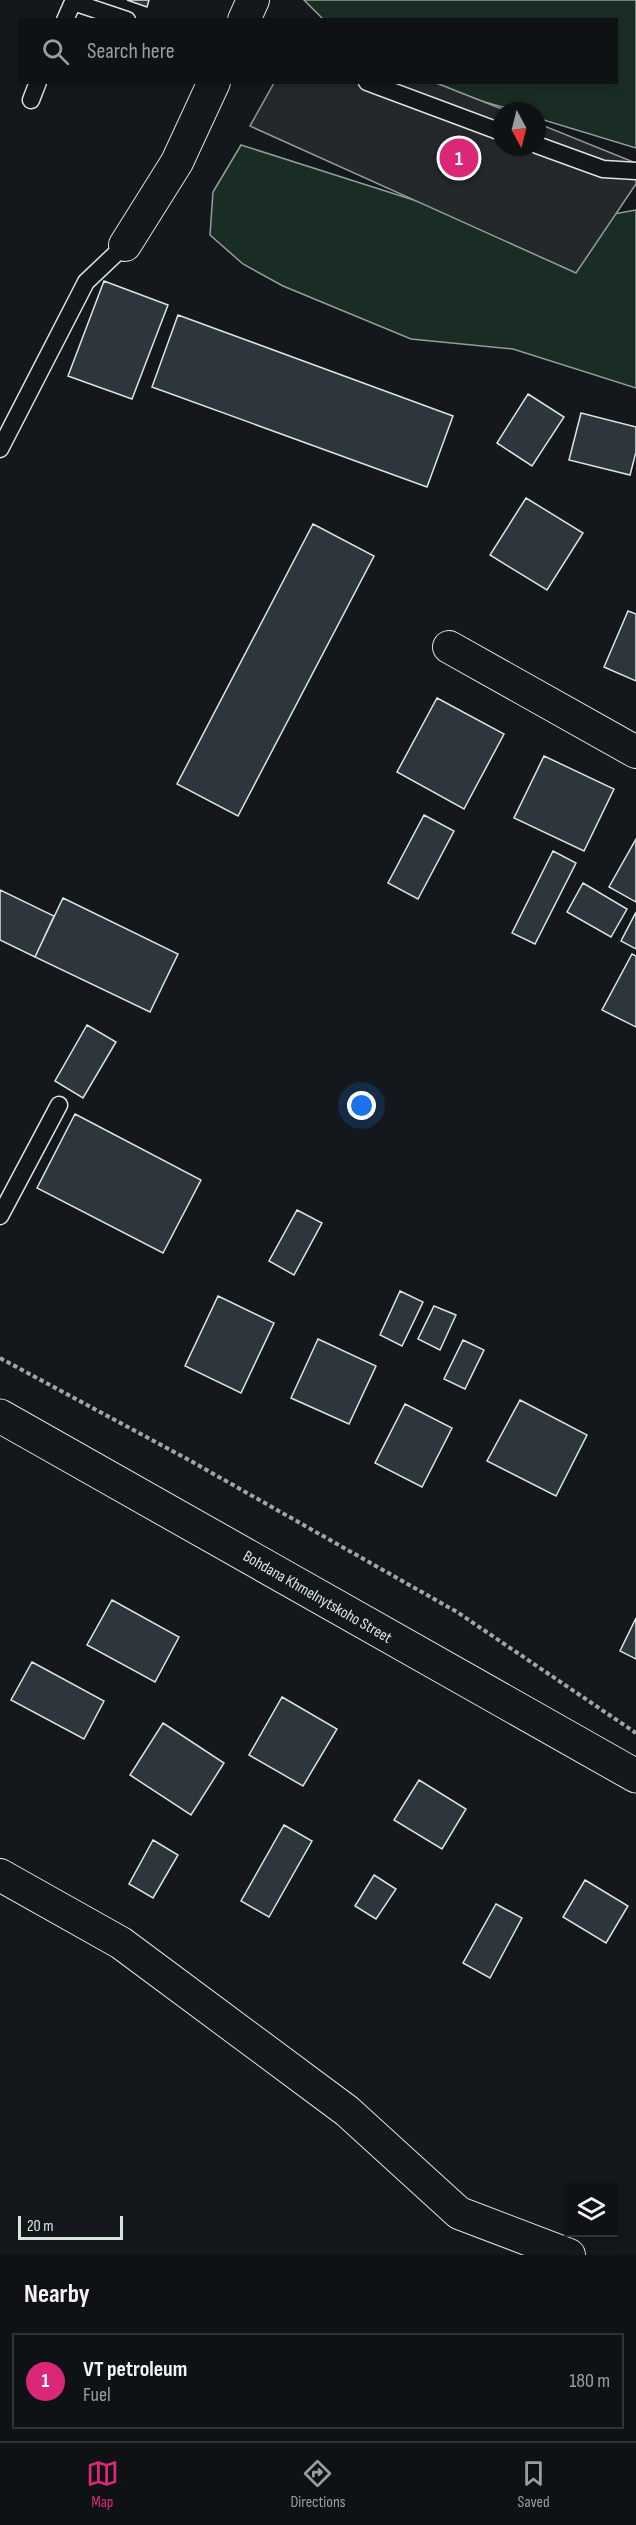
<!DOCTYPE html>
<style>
body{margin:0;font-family:"Sofia Sans Condensed",sans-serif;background:#1d2022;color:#f1f3f6}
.controls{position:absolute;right:18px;bottom:18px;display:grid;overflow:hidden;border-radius:0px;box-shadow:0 3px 9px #0003}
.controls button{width:54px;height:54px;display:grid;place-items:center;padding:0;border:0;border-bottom:2px solid #2f3234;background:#0f1215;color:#f1f3f6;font:30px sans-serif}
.compass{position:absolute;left:492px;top:102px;width:54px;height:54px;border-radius:50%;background:#0f1215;box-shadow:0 3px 9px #0003;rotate:173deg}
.scale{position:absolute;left:18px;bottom:15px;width:105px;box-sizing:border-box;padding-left:6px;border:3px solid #d8e6dc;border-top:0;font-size:16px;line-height:21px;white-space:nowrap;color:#d8e6dc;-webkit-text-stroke:4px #14181c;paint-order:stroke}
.you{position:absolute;left:362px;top:1106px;width:21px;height:21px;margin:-15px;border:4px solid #fff;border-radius:50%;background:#1a73e8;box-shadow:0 0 0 9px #1a73e833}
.badge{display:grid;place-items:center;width:39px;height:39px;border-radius:50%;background:#db2777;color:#fff;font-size:20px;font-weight:700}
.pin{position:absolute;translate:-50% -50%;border:3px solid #fff;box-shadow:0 2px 6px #0006}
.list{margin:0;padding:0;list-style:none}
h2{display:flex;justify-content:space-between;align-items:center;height:78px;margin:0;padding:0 24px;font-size:26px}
h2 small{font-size:20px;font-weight:400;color:#9b9ea0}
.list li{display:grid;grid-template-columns:39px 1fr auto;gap:18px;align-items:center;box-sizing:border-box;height:96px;margin:0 12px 12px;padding:0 12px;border:2px solid #2f3234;border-radius:0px}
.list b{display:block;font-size:22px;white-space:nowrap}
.list p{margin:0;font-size:20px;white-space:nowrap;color:#9b9ea0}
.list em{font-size:20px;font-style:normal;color:#9b9ea0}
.icon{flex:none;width:33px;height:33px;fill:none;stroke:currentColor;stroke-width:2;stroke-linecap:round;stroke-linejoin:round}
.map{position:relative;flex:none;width:636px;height:2255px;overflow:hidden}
.search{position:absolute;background:#0f1215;box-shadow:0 3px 9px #0003;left:18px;right:18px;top:18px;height:66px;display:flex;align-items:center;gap:15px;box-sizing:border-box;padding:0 21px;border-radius:0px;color:#9b9ea0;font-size:22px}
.sheet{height:186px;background:#0f1215}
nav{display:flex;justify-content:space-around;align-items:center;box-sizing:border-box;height:84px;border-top:2px solid #2f3234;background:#0f1215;font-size:16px;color:#9b9ea0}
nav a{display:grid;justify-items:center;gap:3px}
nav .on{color:#db2777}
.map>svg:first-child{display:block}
.green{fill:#1a2d24;stroke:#939e99;stroke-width:1.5}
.parking{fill:#24282b;stroke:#939e99;stroke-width:1.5}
.building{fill:#2c363c;stroke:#d8e6dc;stroke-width:1.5}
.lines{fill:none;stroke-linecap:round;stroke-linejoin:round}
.service-casing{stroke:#d8e6dc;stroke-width:19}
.minor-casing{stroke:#d8e6dc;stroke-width:34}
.primary-casing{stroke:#d8e6dc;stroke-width:35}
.path{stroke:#9da8a2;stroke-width:4;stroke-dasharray:4.5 3;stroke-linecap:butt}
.service{stroke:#14181c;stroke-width:16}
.minor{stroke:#14181c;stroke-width:32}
.primary{stroke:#14181c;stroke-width:33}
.labels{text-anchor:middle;stroke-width:4.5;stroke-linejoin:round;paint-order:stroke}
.street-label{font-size:16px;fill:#d8e6dc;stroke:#14181c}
</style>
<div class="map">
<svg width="636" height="2255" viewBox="0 0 636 2255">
<rect width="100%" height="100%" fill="#14181c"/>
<path class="green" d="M304,0h332v148l-99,-30v-7c-36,0 -68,-14 -100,-28l179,-1v-62l-293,-1z
M241,145l273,87 122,-22v178l-123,-39 -102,-10 -128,-53 -40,-22 -33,-29 3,-43z"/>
<path class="parking" d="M274,83h162l71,28h-6v36h36v-24l99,40v21l-60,89 -326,-147z"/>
<path class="building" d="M127,0h22l-2,7z
M104,281l64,24 -36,94 -64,-23z
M178,315l275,101 -26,71 -275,-100z
M528,394l36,23 -32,49 -35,-23z
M581,413l55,14v25l-6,23 -61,-15z
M526,498l57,35 -36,57 -57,-35z
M313,524l61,32 -136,260 -61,-32z
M628,611l8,3v67l-32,-14z
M437,698l67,36 -40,75 -67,-37z
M544,756l70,33 -30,62 -70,-33z
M424,815l30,16 -36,68 -30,-16z
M636,839v63l-27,-15z
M553,851l23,12 -41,81 -23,-11z
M583,883l44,26 -16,28 -44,-25z
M0,890l54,26 -19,41 -35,-17z
M63,898l115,56 -28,58 -115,-55z
M636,912v37l-15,-8z
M632,954l4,2v71l-34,-17z
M87,1025l29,17 -33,56 -28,-17z
M75,1114l126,66 -38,73 -126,-65z
M297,1210l25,13 -28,52 -25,-14z
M400,1291l23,11 -21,44 -22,-11z
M218,1296l56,27 -33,70 -56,-27z
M434,1306l22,9 -16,35 -22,-11z
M318,1339l58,27 -27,58 -58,-26z
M463,1340l21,10 -19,39 -21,-10z
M520,1400l67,35 -31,61 -69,-35z
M405,1404l47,24 -30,59 -47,-24z
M112,1600l67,37 -24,45 -68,-37z
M636,1618v41l-16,-8z
M32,1662l72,39 -20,38 -73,-39z
M282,1697l55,32 -34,57 -54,-31z
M163,1723l61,40 -33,52 -61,-40z
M419,1780l47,29 -24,40 -48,-29z
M284,1825l28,16 -43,76 -28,-16z
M153,1840l25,15 -25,43 -24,-14z
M374,1875l22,14 -20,30 -21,-13z
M585,1880l43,26 -22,37 -43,-26z
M496,1904l26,14 -32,60 -27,-15z"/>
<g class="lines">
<defs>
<path id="service" d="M65,20l8,-18 54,18
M367,82l134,50
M31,100l7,-18
M537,145l66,24 33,2
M0,449l86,-167 39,-37
M0,1216l59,-111"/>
<path id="minor" d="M244,20l9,-20
M125,245l52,-83 37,-80
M449,647l187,105
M0,1875l121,68 226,168 112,102 110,42"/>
<path id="primary" d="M0,1416l636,360"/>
</defs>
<use href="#service" class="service-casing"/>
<use href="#minor" class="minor-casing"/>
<use href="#primary" class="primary-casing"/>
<path class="path" d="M0,1358l189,102 268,152 179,121"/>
<use href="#service" class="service"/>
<use href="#minor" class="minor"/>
<use href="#primary" class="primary"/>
</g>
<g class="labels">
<g class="street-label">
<text transform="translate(318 1596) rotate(30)" y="6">Bohdana Khmelnytskoho Street</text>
</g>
</g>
</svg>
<div class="controls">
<button><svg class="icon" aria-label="layers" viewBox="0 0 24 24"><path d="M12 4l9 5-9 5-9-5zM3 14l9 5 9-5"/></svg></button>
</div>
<svg class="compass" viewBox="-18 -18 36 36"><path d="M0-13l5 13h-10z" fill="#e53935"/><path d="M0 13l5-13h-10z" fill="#9b9ea0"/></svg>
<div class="scale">20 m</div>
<div class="you"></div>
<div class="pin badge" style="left:459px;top:158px">1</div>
<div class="search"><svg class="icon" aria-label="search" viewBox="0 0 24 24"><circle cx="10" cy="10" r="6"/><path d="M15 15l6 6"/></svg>Search here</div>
</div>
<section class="sheet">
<h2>Nearby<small></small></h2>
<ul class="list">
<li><span class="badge">1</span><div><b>VT petroleum</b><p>Fuel</p></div><em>180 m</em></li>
</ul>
</section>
<nav>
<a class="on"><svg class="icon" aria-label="map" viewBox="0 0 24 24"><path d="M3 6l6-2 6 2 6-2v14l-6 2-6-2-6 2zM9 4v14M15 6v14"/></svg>Map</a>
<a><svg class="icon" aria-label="directions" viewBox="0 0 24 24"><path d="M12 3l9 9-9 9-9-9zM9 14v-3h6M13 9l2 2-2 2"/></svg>Directions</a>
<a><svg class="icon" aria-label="saved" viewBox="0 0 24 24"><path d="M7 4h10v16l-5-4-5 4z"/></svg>Saved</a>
</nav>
